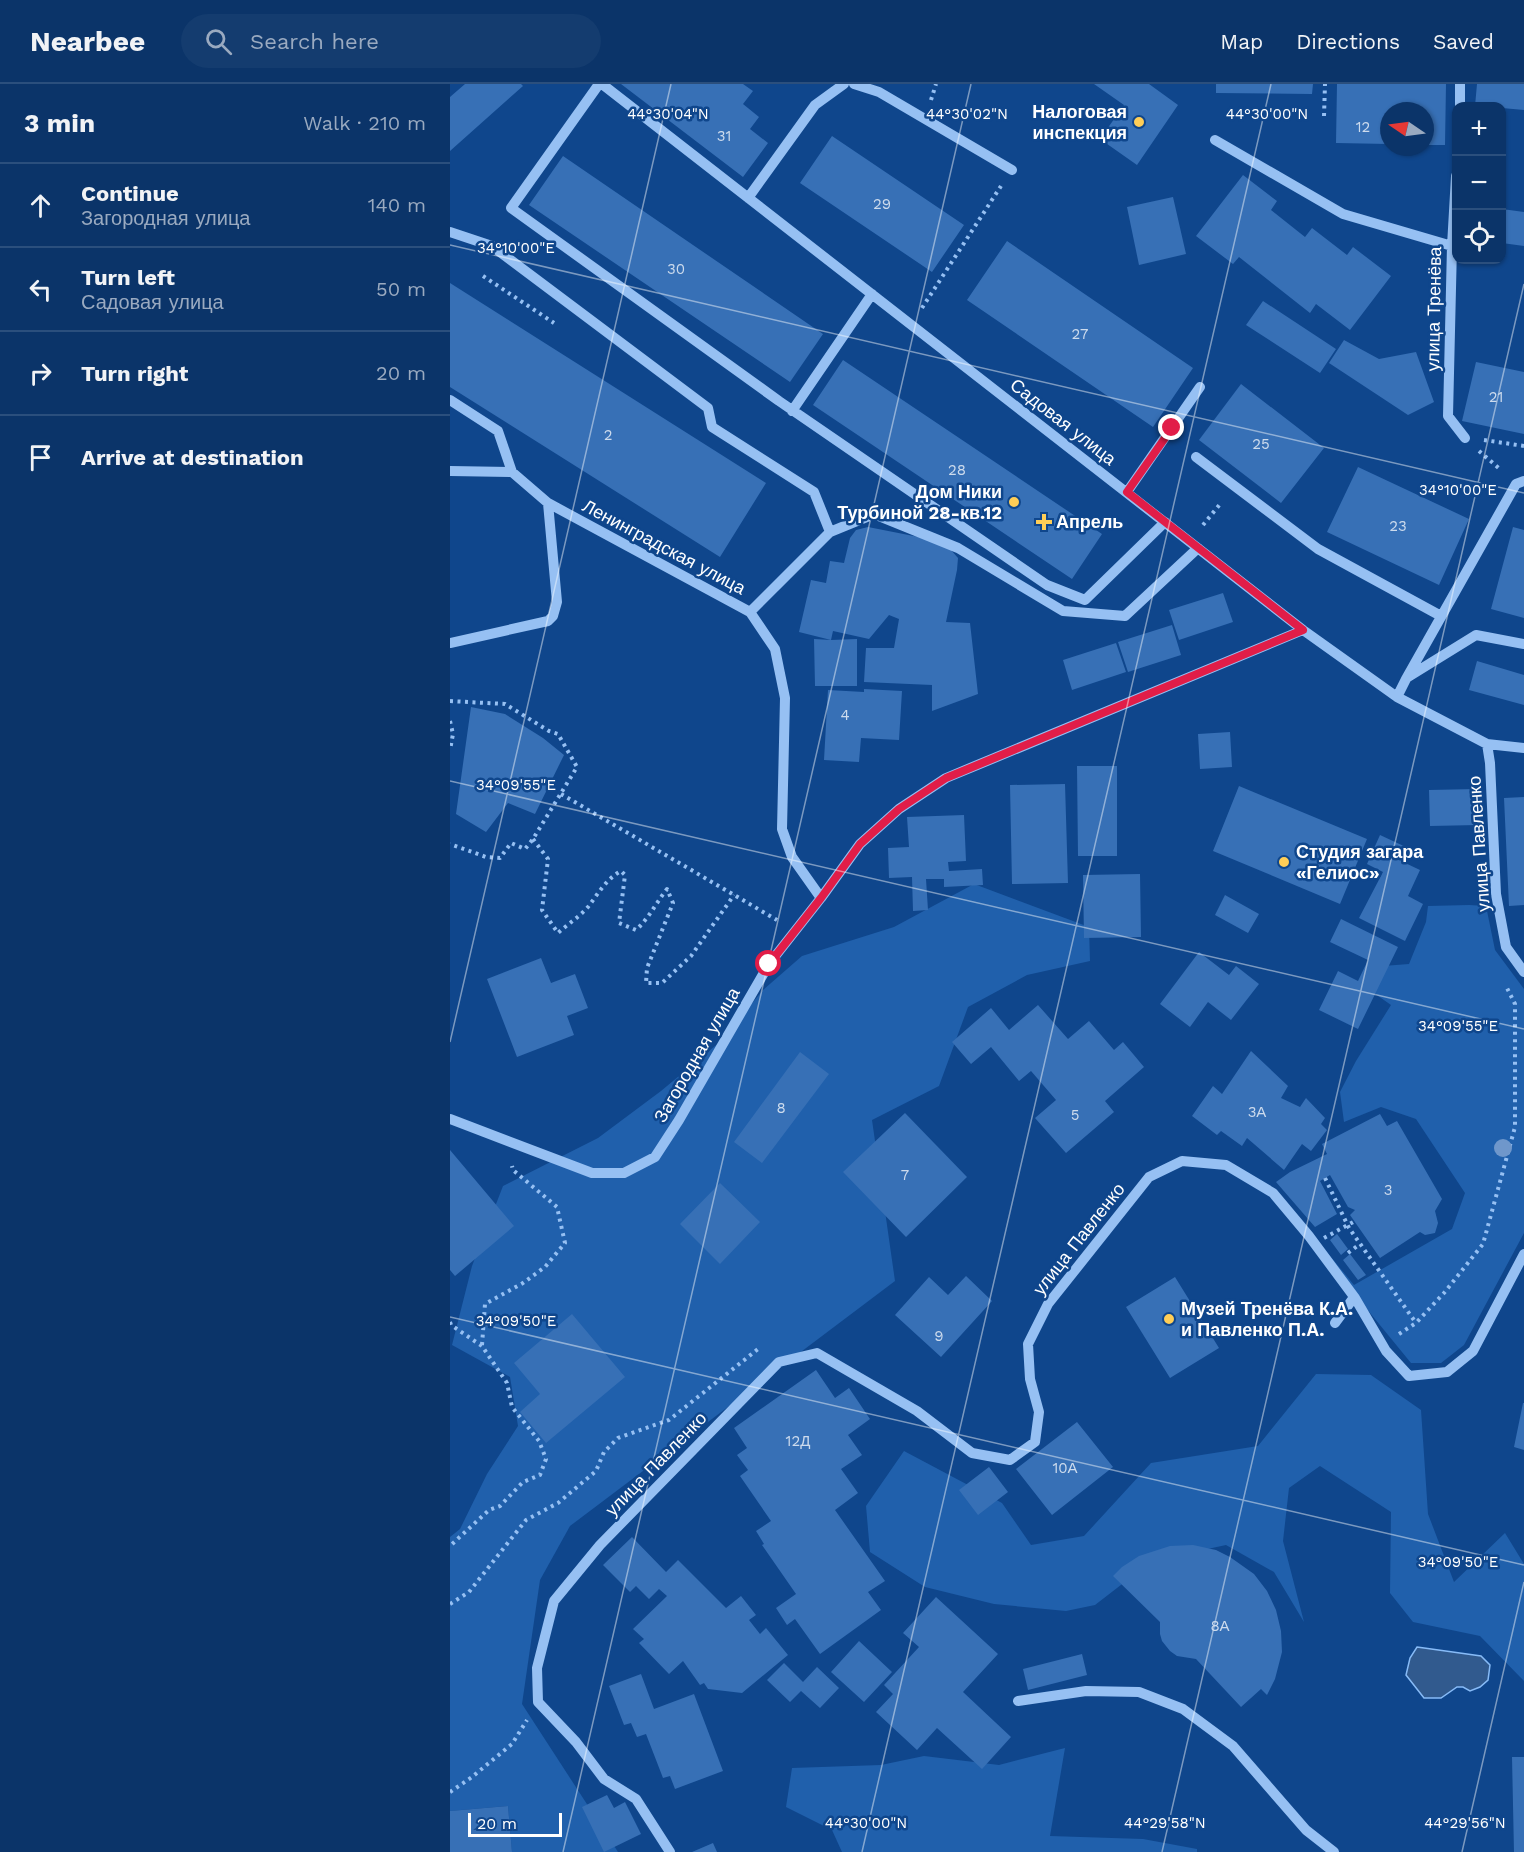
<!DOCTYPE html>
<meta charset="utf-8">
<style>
body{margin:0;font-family:"Work Sans",sans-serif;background:#143c6f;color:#f1f3f6}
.controls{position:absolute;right:18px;top:18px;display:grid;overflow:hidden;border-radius:12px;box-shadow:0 2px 4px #0004}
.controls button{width:54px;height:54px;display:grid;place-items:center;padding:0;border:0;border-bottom:2px solid #2b4f7d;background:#0b3469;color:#f1f3f6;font:30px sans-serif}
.compass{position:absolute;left:930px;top:18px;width:54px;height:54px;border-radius:50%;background:#0b3469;box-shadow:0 2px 4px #0004;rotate:283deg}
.scale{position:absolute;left:18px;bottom:15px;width:94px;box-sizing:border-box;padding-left:6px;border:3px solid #fff;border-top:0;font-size:16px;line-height:21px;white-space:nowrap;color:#fff;-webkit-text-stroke:4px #0f468c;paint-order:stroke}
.stop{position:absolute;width:18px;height:18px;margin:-14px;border:4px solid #e11d48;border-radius:50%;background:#fff}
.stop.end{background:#e11d48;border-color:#fff;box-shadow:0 2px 6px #0008}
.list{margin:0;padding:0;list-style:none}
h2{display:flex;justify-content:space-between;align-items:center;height:78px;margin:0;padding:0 24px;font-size:26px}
h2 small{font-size:20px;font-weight:400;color:#9aaac0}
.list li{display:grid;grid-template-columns:39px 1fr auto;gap:18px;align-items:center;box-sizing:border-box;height:84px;padding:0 24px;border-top:2px solid #2b4f7d}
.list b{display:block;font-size:22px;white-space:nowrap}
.list p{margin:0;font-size:20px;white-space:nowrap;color:#9aaac0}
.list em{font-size:20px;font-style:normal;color:#9aaac0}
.icon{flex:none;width:33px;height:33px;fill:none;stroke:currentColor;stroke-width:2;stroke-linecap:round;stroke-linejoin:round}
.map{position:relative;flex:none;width:1074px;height:1768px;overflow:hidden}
header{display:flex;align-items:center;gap:36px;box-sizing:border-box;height:84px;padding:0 30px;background:#0b3469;border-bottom:2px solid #2b4f7d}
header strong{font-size:28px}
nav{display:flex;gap:33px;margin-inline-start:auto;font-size:21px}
.search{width:420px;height:54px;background:#143c6f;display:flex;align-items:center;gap:15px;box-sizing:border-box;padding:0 21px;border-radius:33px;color:#9aaac0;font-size:22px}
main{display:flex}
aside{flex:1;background:#0b3469}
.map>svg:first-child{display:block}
.green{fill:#2060ac}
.water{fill:#315a8e;stroke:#87bbf7;stroke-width:1.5}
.building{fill:#3770b6}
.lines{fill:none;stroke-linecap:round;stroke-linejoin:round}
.path{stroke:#96c0f3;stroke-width:4;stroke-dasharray:3 4.5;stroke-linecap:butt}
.minor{stroke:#96c0f3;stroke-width:10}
.path-bridge{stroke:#96c0f3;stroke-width:4;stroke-dasharray:3 4.5;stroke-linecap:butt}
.tree{fill:#6f97cb}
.route{stroke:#e11d48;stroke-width:8}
.ticks{fill:none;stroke:#fff;stroke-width:1.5;stroke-opacity:0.45}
.poi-dot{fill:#ffce57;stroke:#0f468c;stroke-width:2}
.labels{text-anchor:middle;stroke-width:5;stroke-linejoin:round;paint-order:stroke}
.number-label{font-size:15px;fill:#cddbed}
.poi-label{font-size:18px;font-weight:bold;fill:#fff;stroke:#0f468c;text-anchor:start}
.street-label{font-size:18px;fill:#fff;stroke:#0f468c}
.ticks-label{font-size:15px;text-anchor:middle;fill:#fff;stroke:#0f468c;stroke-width:5;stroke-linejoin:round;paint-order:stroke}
</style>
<header>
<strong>Nearbee</strong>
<div class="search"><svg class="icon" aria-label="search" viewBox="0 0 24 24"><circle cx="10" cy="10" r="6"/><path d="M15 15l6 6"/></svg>Search here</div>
<nav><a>Map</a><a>Directions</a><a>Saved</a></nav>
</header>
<main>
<aside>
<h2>3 min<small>Walk · 210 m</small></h2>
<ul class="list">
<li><svg class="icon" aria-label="ahead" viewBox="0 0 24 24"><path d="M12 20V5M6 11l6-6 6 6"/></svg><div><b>Continue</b><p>Загородная улица</p></div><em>140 m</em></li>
<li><svg class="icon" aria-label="left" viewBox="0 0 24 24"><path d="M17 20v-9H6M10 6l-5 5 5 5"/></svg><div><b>Turn left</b><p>Садовая улица</p></div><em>50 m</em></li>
<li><svg class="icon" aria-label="right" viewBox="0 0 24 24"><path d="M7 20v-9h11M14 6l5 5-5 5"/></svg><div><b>Turn right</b></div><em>20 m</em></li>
<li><svg class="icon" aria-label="arrive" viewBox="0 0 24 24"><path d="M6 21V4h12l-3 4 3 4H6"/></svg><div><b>Arrive at destination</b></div></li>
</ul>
</aside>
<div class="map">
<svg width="1074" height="1768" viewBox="0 0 1074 1768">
<rect width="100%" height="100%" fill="#0f468c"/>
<path class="green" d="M524,800l115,43 1,34 -63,14 -59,32 -29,79 -67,34 23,161 -325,245 -30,54 -18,124 96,148h-106l-4,-46 -58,5v-274l10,-8 27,-55 31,-48 -8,-49 -58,-32 20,-79 31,-80 95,-48 63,-47 60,-50 42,-51 39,-34 92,-29z
M1019,821l17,1 9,44 29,39v244l-60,112 -23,18h-30l-90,-110 5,-2 28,34 98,-56 13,-36 -49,-74 -35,-12 -37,15 -4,-30 16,-31 35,-56 -27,-19 6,-19 39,-3 17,-42 2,-16z
M866,1290l55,1 50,35 7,104 26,68 51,-49 19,31v117l-44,-45 -67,-14 -23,-29 1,-81 -71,-46 -31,22 -6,53 21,81 -30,-50 -48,-27 -74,16 -57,44 -29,6 -72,-7 -69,-17 -55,-35 -4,-46 38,-55 98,52 29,42 53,-9 67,-73 107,-17z
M615,1664l-15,88 93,3 54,10v3h-355l-10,-22 -46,-23 6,-39 89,-3 43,-9 75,9z"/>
<path class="water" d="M967,1563l64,9 9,9 -2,15 -8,7 -10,4 -7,-4h-6l-16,11h-17l-18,-23 4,-17z"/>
<path class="building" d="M15,0h56l2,2 -73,65v-54z
M171,0h122l10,7 -10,13 16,13 -9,12 18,14 -25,34z
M644,0h55l29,21 -41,60 -37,-26 24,-34z
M766,0h97l-1,10 -96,-1z
M887,0h109l-1,61h-20v-34h-36v33l-53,-1z
M1027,0h47v26l-22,-2v-2h-27z
M382,52l132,89 -32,47 -132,-89z
M113,72l260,178 -33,48 -261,-177z
M793,91l34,26 -6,9 34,27 7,-9 35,27 6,-8 38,29 -41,54 -34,-26 -6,9 -71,-56 -6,7 -37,-28z
M723,113l13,57 -47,11 -12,-58z
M1052,125l22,3v34l-22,-3z
M557,157l186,127 -40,59 -186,-127z
M0,199l316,200 -46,74 -270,-170z
M813,217l73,48 -16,24 -74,-48z
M894,256l35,19 37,-7 18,50 -26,13 -79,-52z
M393,276l259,174 -30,45 -259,-174z
M1026,278l48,10v62l-62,-13z
M791,300l83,64 -43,55 -82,-63z
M908,383l111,52 -30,66 -112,-53z
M418,443l76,15 14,16 -1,12 -11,52 24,1 8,71 -46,17v-26l-68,-3 2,-34h28l5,-29 -10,-4 -20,24 -36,-8 -2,9 26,-1v47h-42l-1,-47 17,1 -32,-8 12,-52 15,3 4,-22 14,2 6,-25 6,-8z
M1063,443l11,3v88l-33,-9z
M773,509l10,29 -54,18 -10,-30z
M722,541l9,30 -53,17 -10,-30z
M666,559l10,29 -54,18 -9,-30z
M1027,577l47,14v30l-55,-15z
M414,605l38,2 -3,49 -38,-2 -2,24 -35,-2 4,-70 36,2z
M21,623l34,7 38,24 21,17 -29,59 -27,-11 -22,29 -30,-18z
M780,648l2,35 -32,2 -2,-35z
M627,682h40v90h-39z
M615,700l3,99 -56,1 -2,-99z
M789,702l128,53 -27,65 -127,-53z
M1027,705l1,36 -48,1 -1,-36z
M1074,713v108l-15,1 -5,-108z
M514,731l2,46 -18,1 1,9 33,-2 1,16 -39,2v-8h-18l2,31 -15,1 -1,-34 -23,1 -1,-30 21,-1 -2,-30z
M930,751l28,13 -7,13 19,9 -12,26 15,8 -18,37 -46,-23 24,-46 -16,-8z
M690,790l1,63 -57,1 -1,-63z
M775,811l34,19 -11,19 -33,-18z
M891,835l57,28 -40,82 -39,-19 19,-39 20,10 10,-21 -38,-18z
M749,868l30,23 7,-9 23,18 -28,36 -23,-18 -18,25 -30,-23z
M91,874l10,25 24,-9 13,34 -21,8 7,19 -57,22 -30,-78z
M588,921l30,34 21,-18 25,29 9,-8 21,25 -39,34 9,11 -48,41 -31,-35 21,-18 -25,-29 -12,10 -28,-34 -20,17 -19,-22 39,-34 18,22z
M801,967l37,35 -7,12 19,9 6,-9 19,20 -4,6 6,6 -16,21 -9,-7 -18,26 -37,-32 -5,8 -21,-15 -4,4 -25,-19 21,-30 9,8z
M350,968l29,22 -67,89 -28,-21z
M455,1029l62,64 -61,60 -63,-65z
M930,1030l7,12 10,-5 45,78 -7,12 3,12 -3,10 -10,2 -5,-3 -40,26 -30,-43 5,-5 -7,-3 -18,-32 -10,6 17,33 -22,13 -39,-45 14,-10 37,-18 -5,-10z
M0,1066l64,76 -59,50 -5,-6z
M270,1099l40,39 -40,42 -40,-40z
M887,1150l11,15 -7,6 -11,-15z
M900,1170l16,21 -8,5 -15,-20z
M516,1192l26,25 -51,56 -46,-42 34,-38 19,18z
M725,1193l44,71 -49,30 -44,-71z
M122,1230l53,63 -79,66 -26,-31 20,-18 -26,-31z
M366,1286l19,28 14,-10 21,31 -22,16 14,20 -21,14 17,24 -23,17 50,71 -17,11 13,18 -61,44 -25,-35 -8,6 -11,-17 20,-14 -34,-49 2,-1 -8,-13 15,-10 -31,-45 8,-6 -11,-15 10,-7 -13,-20z
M1073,1319h1v47l-10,-3z
M627,1338l36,45 -61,48 -36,-46z
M539,1383l19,25 -30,23 -19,-25z
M182,1453l34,35 12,-12 48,48 15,-12 15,19 -7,5 11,14 6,-6 22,27 -46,38 -34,-4 -4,-6 -4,2 -17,-24 -14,13 -30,-31 5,-4 -11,-10 34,-33 -8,-7 -10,10 -13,-13 -6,6 -27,-27z
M743,1461l23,5 14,7 24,17 13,17 9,19 5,21 1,21 -7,27 -8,16 -6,-6 -20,18 -45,-48 -19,-3 -7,-5 -8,-10 -2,-7v-12l-47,-46 9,-9 17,-11 31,-10z
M486,1513l62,57 -35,38 48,45 -29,32 -45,-41 -20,22 -41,-38 17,-18 -9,-9 35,-38 -16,-14z
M409,1557l33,31 -28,30 -33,-30z
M632,1570l5,21 -59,15 -5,-21z
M334,1579l19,19 14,-15 22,21 -19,20 -19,-17 -11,11 -23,-22z
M191,1590l13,35 40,-15 29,77 -48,18 -5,-13 -7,2 -17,-44 -9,3 -6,-14 -7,2 -15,-39z
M1062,1673h12v95h-10z
M157,1711l7,13 11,-6 16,32 -37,18 -22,-45z
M58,1722l4,46h-62v-41z
M263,1759l4,9h-25z"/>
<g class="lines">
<path class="path" d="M481,16l5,-16
M874,32l1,-32
M33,192l71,47
M472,224l79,-122
M1034,356l40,6
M1029,367l22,19
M753,441l18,-22
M0,617l55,3 44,27 9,3 19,33 -44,72 -8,10 -14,-6 -11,15 -14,-1 -36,-13
M0,637l3,13 -3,16
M111,710l216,126
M83,755l15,20 -6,51 16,23c10,-9 21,-16 30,-26 10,-13 18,-28 33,-36l4,4 -6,48 17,7c13,-12 20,-27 31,-41l6,14 -26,65 -1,15h16l29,-27 43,-61
M875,1094l24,50 67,95
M898,1169l12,-9
M0,1238l1,3 31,21 25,37 5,24 27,34 7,18 -6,16 -17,7 -23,24 -11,4 -39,36
M949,1250l17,-11 28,-30 39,-49 32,-117v-123l-9,-18
M32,1261l3,-41 38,-21 22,-16 20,-24 -8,-36 -44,-37 -1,-4
M0,1520l19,-12 57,-72 32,-17 38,-32 8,-19 14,-14 51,-18 89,-71 2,2
M0,1708l22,-15 40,-33 15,-24"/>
<path class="minor" d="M149,0l-88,124 268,193 268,184 38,15 80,-78
M152,0l701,546 94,67 90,47 37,4
M404,0l25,8 133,78
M1010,22v-22
M765,56l128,74 109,32
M1006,92l-4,70 -4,170 17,22
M298,114l67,-93 29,-21
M0,148l42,14 216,162 4,19 102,65 16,40
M0,316l48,31 14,41
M342,327l80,-117
M746,373l122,92 123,67
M0,387l62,1 36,31 202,109 25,37 10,49 -3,131 10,28 29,41
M677,408l73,-105
M300,528l80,-80 44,-18 84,34 105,63 62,5 73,-68
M0,559l98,-22 5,-5 4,-14 -9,-99
M958,593l68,-42 48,9
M947,613l9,-18 110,-195 8,-3
M1037,660l3,19 6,131 10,53 18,25
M0,1035l142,54h32l31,-16 24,-37 90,-156 52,-66 39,-54 39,-35 47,-31 357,-148
M885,1239l17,-23 3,-2
M568,1617l68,-10 53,1 44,17 50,37 73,84 28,22
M220,1768l-34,-53 -32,-20 -28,-37 -38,-40 -1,-34 17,-67 46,-56 179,-183 38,-9 100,58 55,42 38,7 25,-18 4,-30 -9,-33 -2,-35 20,-40 101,-127 33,-16 44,4 47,28 36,43 46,62 31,53 23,25 38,-4 26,-21 51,-97"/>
<path class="path-bridge" d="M874,1154l31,-17"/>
</g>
<circle class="tree" cx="1053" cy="1064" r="9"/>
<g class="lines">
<path class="route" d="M319,880l52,-66 39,-54 39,-35 47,-31 357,-148 -176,-138 45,-64"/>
</g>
<path class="ticks" d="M0,161l1074,248M0,697l1074,248M0,958l221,-958M0,1233l1074,248M113,1768l408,-1768M412,1768l409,-1768M712,1768l362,-1568M1012,1768l62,-270"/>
<g class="poi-dot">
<circle cx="689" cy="38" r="6"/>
<circle cx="564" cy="418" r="6"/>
<path d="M591 429h6v6h6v6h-6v6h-6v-6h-6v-6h6z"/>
<circle cx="834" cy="778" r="6"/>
<circle cx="719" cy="1235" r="6"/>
</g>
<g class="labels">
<g class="number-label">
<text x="913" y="48">12</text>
<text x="274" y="57">31</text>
<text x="432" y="125">29</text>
<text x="226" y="190">30</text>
<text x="630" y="255">27</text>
<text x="1046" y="318">21</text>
<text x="158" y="356">2</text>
<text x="811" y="365">25</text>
<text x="507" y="391">28</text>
<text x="948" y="447">23</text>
<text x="395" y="636">4</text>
<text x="331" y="1029">8</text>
<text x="807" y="1033">3А</text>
<text x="625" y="1036">5</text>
<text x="455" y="1096">7</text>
<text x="938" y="1111">3</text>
<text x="489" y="1257">9</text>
<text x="348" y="1362">12Д</text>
<text x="615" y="1389">10А</text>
<text x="770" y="1547">8А</text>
</g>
<g class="poi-label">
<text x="677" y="34" text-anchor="end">Налоговая<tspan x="677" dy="21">инспекция</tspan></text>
<text x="552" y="414" text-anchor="end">Дом Ники<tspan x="552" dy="21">Турбиной 28-кв.12</tspan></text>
<text x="606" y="444">Апрель</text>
<text x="846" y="774">Студия загара<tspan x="846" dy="21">«Гелиос»</tspan></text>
<text x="731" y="1231">Музей Тренёва К.А.<tspan x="731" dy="21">и Павленко П.А.</tspan></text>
</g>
<g class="street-label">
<text transform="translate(984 225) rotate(-89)" y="6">улица Тренёва</text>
<text transform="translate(613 338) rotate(38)" y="6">Садовая улица</text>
<text transform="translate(214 463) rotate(28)" y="6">Ленинградская улица</text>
<text transform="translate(1029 760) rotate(-94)" y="6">улица Павленко</text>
<text transform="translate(247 971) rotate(-60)" y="6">Загородная улица</text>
<text transform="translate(629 1155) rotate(-52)" y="6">улица Павленко</text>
<text transform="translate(206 1380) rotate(-46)" y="6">улица Павленко</text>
</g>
</g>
<g class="ticks-label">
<text x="218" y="35">44°30'04"N</text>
<text x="517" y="35">44°30'02"N</text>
<text x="817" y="35">44°30'00"N</text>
<text x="66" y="169">34°10'00"E</text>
<text x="1008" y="411">34°10'00"E</text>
<text x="66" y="706">34°09'55"E</text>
<text x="1008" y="947">34°09'55"E</text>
<text x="66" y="1242">34°09'50"E</text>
<text x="1008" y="1483">34°09'50"E</text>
<text x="416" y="1744">44°30'00"N</text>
<text x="715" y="1744">44°29'58"N</text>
<text x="1015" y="1744">44°29'56"N</text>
</g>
</svg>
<div class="controls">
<button>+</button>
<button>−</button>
<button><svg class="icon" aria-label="locate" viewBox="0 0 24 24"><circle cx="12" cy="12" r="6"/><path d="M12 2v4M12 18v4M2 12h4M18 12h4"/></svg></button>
</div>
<svg class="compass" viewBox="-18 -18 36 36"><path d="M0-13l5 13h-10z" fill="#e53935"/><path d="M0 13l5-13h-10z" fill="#9aaac0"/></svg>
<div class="scale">20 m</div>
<div class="stop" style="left:319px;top:880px"></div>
<div class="stop end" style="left:722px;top:344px"></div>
</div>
</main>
